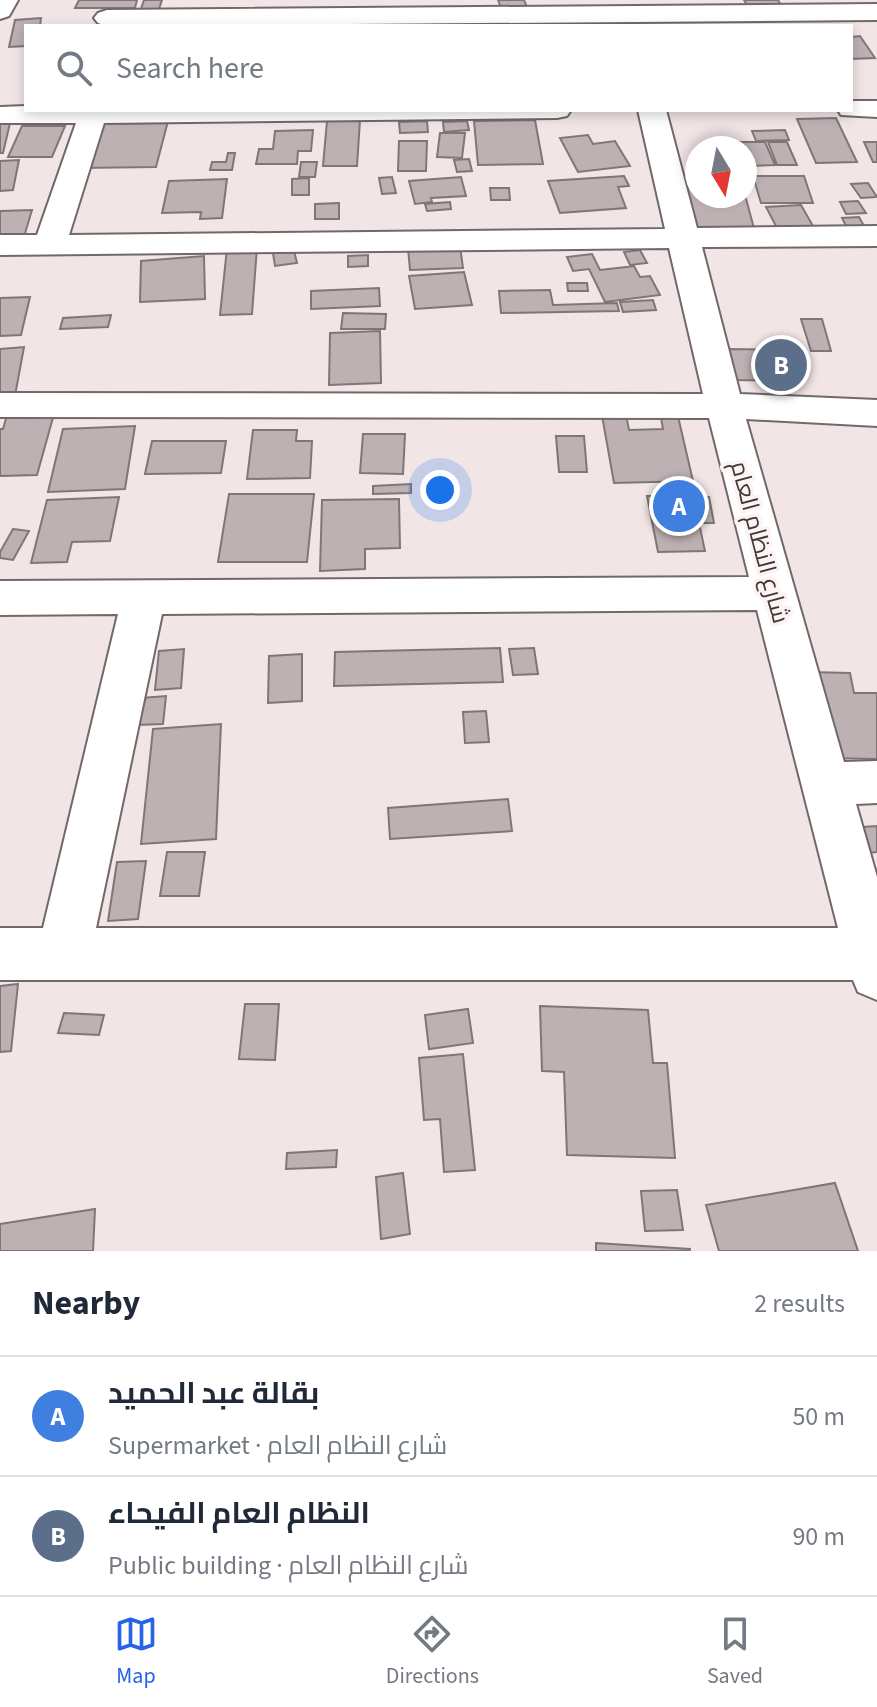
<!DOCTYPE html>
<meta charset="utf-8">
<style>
body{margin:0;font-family:"Source Sans 3",Cairo,sans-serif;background:#f2f2f3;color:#1f2937}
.compass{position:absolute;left:685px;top:136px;width:72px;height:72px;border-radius:50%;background:#fff;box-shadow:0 4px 12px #0003;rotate:170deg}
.you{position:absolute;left:440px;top:490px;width:28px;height:28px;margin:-20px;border:6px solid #fff;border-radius:50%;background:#1a73e8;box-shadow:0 0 0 12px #1a73e833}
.badge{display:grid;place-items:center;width:52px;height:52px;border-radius:50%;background:#2563eb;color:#fff;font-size:26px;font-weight:700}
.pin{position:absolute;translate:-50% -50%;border:4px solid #fff;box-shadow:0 2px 8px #0006}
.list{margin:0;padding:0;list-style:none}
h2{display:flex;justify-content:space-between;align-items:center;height:104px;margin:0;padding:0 32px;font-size:34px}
h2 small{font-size:26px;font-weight:400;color:#747a83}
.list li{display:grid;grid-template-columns:52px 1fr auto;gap:24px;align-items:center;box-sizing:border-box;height:120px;padding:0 32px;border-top:2px solid #e0e1e3}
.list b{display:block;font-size:30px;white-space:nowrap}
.list p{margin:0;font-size:26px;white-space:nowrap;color:#747a83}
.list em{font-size:26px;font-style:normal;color:#747a83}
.icon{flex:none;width:44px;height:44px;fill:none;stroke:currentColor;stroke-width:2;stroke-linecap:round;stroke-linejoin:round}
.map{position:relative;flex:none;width:877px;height:1251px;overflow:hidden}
.search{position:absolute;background:#fff;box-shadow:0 4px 12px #0003;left:24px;right:24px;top:24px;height:88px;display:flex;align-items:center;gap:20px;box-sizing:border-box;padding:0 28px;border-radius:0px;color:#747a83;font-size:30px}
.sheet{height:344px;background:#fff}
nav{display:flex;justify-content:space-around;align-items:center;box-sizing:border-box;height:112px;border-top:2px solid #e0e1e3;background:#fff;font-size:22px;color:#747a83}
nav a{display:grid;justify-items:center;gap:4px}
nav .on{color:#2563eb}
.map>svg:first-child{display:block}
.building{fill:#bdb1b3;stroke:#807677;stroke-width:2}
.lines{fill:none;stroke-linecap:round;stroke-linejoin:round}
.minor-casing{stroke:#726869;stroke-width:4}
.minor{fill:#fff;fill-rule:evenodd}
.labels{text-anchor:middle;stroke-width:7;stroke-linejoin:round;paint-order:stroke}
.street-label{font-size:24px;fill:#3d3838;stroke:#fef2f3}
</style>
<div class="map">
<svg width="877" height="1251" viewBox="0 0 877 1251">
<rect width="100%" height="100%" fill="#f1e5e6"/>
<path class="building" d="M79,0h58l-2,8h-60z
M144,0h18l-3,9h-18z
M498,0h26l4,9 -26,1z
M744,0h34l3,5h-34z
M41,18l-1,8h-14v20l-17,1 6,-27z
M860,36l15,22 -24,1v-22z
M836,118l21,44 -41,1 -19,-44z
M360,120l-3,46h-34l4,-45z
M535,120l8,44 -65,1 -4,-44z
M168,121l-12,46 -76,1 15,-46z
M427,121l1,11 -28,1 -1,-11z
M467,121l2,9 -25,2 -1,-10z
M10,123l-7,30h-3v-29z
M22,126h43l-13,31h-44z
M313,130l-2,21h-13l-1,13h-41l3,-15h14l2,-18z
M785,130l4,10 -33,1 -4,-10z
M440,133h25l-3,25 -25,-1z
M588,135l5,9 22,-3 15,25 -52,6 -18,-34z
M399,141h28l-1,30h-28z
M737,142h28l10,23 -29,1 -1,-18h-6z
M768,142h19l10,23h-20z
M864,142h13v20h-4z
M228,153h7l-3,17h-22l2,-8h14z
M469,159l3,12 -15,1 -3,-12z
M19,160l-6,30 -13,1v-30z
M301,162h16l-2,15h-16z
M624,176l5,10 -11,1 8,21 -66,5 -12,-32z
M753,176h51l9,27h-52z
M392,177l4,16 -14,1 -3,-16z
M461,177l5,19 -35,2 1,4 -17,2 -6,-23z
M309,178v17h-17v-16z
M673,178h24v18l48,-1 10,37h-59z
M227,179l-5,39 -22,1 1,-7 -39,1 7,-32z
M868,183l9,14 -16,1 -10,-14z
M490,188h19l1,12h-19z
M858,201l8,12 -20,1 -6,-12z
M450,202l1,7 -24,2 -2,-7z
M339,203v16h-24v-15z
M801,205l12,21 -36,2 -11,-21z
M32,210l-9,30h-23v-29z
M859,217l5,9h-18l-4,-8z
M460,246l3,22 -53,2 -2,-22z
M257,247l-5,67 -32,1 7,-67z
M640,250l7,13 -17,2 -6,-13z
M294,251l3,12 -22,3 -2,-13z
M592,254l8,16 34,-4 6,11 10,-1 10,19 -55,7 -16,-33 -16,2 -6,-14z
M368,255v11l-20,1v-11z
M204,256l1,43 -65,3 1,-41z
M464,272l8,33 -57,4 -6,-33z
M567,283h20l1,8h-20z
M379,288l1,18 -69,3v-18z
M550,290l3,15 64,-2 2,8 -118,2 -2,-22z
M30,297l-9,38 -21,1v-38z
M653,300l3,10 -33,2 -3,-10z
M343,313l43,1 -1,15h-44z
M111,315l-3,12 -48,2 3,-11z
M801,319h21l9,32h-20z
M380,331l1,52 -52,2 1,-52z
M24,347l-10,54 -14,1v-53z
M728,349l76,1 5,17h-11l3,14 -67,-1z
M601,410h24l4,20 34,-1 -3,-16 17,-1 16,69 -79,2z
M54,414l-17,61 -37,1v-47h3l4,-14z
M135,426l-10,63 -77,3 15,-63z
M253,430h44l-1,11h16l-2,37 -63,1z
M363,434h42l-2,40 -43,-1z
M556,436h28l3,36h-28z
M152,441h74l-5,32 -76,1z
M411,484v9l-38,1v-8z
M229,494h85l-7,68h-89z
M693,495l12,56 -47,1 -11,-56z
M119,497l-9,44 -38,1 -5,20 -36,1 16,-63z
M696,497h13l5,26h-13z
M399,499l1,49 -35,1v20l-45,2 2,-71z
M13,529l16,2 -16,29 -13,-2v-6z
M500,648l3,34 -169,4 1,-34z
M534,648l4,26 -25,1 -4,-26z
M184,649l-3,39 -26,2 4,-39z
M302,654v47l-34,2 1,-47z
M809,672l41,1 4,20h23v66l-50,-1z
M166,696l-3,28 -26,1 4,-27z
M486,711l3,31 -24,1 -2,-31z
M221,724l-5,115 -75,5 12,-115z
M508,799l4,32 -122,8 -2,-31z
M877,826v26l-18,2 -9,-26z
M167,852h38l-6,44h-39z
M146,861l-8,58 -30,2 9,-59z
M18,984l-7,67 -11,1v-66z
M245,1004h34l-4,56 -36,-1z
M540,1006l108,4 5,53h14l8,95 -108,-3 -3,-83 -22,-1z
M468,1009l5,34 -44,6 -4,-34z
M64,1013l40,2 -5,20 -41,-2z
M463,1054l12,116 -31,2 -4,-53 -16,1 -5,-62z
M337,1150l-1,17 -50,2 1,-16z
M403,1173l7,61 -29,5 -5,-62z
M835,1183l23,68h-139l-13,-46z
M677,1190l6,40 -38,1 -4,-40z
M95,1209l-2,42h-93v-27z
M596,1243l94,6v2h-94z"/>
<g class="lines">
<defs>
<path id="minor" d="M0,0h18l-9,16 -9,3z
M877,4v16l-770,6 -9,-3 -4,-5 4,-5 9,-3z
M851,101h26v16l-36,-2 -3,-5h13z
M26,106v4h545l-4,6 -10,2 -453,5 -35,112 596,-6 -27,-119h28l31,118 180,-2v20l-175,1 38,147 137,6v26l-131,-7 98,343 33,-1v42l-21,1 21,73v123l-19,-8 -5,-12h-853v-52h43l75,-314 -118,1v-34l749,-4 -40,-159 -709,-1v-24l703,1 -34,-146 -669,7v-20h37l39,-112h-76v-16zM757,610l81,318h-742l66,-314z"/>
</defs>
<use href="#minor" class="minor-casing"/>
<use href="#minor" class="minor"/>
</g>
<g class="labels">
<g class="street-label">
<text transform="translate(760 542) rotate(75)" y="8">شارع النظام العام</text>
</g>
</g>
</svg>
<svg class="compass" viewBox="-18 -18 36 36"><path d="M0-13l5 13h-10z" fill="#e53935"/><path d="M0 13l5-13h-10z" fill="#747a83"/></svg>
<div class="you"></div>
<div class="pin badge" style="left:679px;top:506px;background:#3f7fe0">A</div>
<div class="pin badge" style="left:781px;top:365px;background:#5c6f8a">B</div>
<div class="search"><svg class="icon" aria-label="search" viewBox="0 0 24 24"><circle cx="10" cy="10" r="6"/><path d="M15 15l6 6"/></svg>Search here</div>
</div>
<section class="sheet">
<h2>Nearby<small>2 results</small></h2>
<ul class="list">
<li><span class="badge" style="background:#3f7fe0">A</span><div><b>بقالة عبد الحميد</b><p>Supermarket · شارع النظام العام</p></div><em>50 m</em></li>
<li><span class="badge" style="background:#5c6f8a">B</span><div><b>النظام العام الفيحاء</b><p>Public building · شارع النظام العام</p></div><em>90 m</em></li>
</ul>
</section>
<nav>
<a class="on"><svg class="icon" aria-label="map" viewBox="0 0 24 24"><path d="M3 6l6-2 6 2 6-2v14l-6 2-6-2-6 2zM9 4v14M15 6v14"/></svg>Map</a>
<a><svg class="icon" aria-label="directions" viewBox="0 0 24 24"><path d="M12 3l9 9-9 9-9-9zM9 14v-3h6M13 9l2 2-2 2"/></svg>Directions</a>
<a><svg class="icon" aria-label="saved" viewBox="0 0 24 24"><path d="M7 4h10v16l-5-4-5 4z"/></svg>Saved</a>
</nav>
